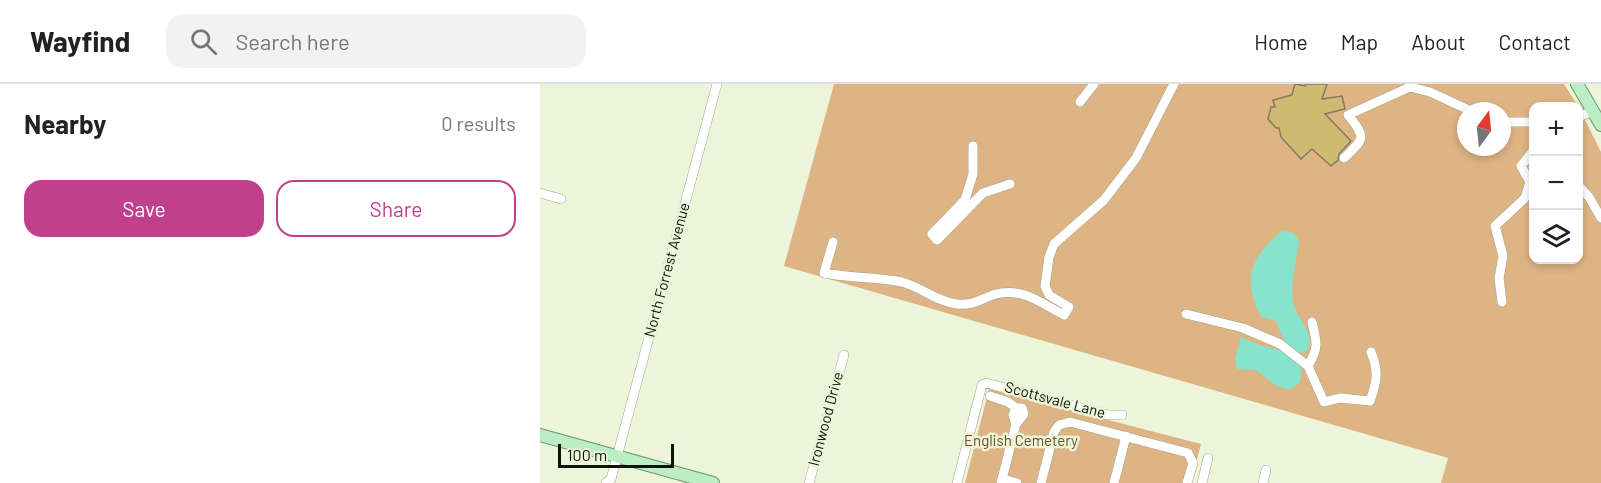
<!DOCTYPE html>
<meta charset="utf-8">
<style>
body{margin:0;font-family:Barlow,sans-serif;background:#f2f2f2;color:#222}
.controls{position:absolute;right:18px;top:18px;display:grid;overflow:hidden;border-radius:12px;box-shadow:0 3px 9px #0003}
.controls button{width:54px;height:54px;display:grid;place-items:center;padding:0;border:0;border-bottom:2px solid #e0e0e0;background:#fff;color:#222;font:30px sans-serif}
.compass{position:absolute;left:917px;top:18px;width:54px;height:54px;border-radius:50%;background:#fff;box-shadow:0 3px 9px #0003;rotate:15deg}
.scale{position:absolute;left:18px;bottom:15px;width:116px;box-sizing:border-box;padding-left:6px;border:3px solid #0f1208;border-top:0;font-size:16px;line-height:21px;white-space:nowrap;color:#0f1208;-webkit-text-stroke:4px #ecf5d9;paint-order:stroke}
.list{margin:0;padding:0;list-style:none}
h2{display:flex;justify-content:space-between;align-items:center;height:78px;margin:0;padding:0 24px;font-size:26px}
h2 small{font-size:20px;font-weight:400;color:#767676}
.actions{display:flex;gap:12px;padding:18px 24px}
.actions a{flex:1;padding:14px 0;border:2px solid #c1408b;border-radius:18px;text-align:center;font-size:21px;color:#c1408b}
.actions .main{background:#c1408b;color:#fff}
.icon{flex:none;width:33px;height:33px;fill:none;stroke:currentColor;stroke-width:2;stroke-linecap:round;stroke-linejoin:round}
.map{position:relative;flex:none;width:1061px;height:399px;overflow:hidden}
header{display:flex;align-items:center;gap:36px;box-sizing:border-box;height:84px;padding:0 30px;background:#fff;border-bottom:2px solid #e0e0e0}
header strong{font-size:28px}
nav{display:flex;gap:33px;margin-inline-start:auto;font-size:21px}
.search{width:420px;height:54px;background:#f2f2f2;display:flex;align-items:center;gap:15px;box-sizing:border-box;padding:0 21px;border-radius:18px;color:#767676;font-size:22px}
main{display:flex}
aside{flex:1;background:#fff}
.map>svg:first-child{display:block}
.green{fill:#dfb485;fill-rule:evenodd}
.water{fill:#86e4cc}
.building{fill:#ceba70;stroke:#817b61;stroke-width:1.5}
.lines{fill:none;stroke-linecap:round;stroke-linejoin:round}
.minor-casing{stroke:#9ea78c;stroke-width:10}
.major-casing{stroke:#629969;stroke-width:14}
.minor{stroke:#fff;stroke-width:9}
.major{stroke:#bcedc4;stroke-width:12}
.labels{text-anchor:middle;stroke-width:5;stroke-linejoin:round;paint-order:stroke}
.street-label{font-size:15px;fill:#0f1208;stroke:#ecf5d9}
.park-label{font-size:15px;fill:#714d22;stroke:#ecf5d9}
</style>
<header>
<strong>Wayfind</strong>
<div class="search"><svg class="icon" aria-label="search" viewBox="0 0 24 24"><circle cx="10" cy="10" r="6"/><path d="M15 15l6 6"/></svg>Search here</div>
<nav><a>Home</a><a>Map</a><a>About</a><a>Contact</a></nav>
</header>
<main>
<aside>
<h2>Nearby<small>0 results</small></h2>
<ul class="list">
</ul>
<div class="actions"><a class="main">Save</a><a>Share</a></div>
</aside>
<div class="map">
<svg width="1061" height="399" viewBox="0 0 1061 399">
<rect width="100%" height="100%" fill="#ecf5d9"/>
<path class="green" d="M294,0h730l14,22h-45v154h45l1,-152 22,44v331h-160l7,-25 -664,-192zM926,27h36v36h-36z
M449,305l212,55 -10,39h-226z"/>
<path class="water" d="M742,147c8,-1 13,3 17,9 -2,21 -9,41 -6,62 3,18 26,32 12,51 -20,-2 -22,-17 -30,-33l-14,-3c-19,-39 -11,-59 21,-86z
M701,253l15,7 30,8 16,16 -2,14 -11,8 -12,-4 -21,-16 -19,-1 -2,-11z"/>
<path class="building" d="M755,0l10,2 1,-2h21l-5,15 20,-3 3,13 -20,5 26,27 -12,13 -1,6 -7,6 -19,-17 -11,10 -20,-22 -2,-9h-3l-8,-9 3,-12h4l-2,-7 19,-5z"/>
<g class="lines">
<defs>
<path id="minor" d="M540,18l14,-18
M1038,33l15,-6
M962,38h31
M433,62v28l-8,26 -33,34 5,6 46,-47 27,-9
M804,74c20,-19 23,-20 4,-43l62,-28 20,5 41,19
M1038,101l11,12 12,21
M0,109l21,6
M293,158l-9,31c26,5 53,4 78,9 19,5 35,20 55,22 16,2 25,-6 39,-10 27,-7 46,10 68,21l5,-8 -20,-12 -4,-9 4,-29 5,-13 50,-44 32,-42 38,-74
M962,218l-3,-24 4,-22 -8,-30 30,-28 5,-16 -9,-16 12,-15
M646,230l57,14 37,16 28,22 16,36 16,-4 30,3c7,-20 9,-29 1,-49
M768,282c11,-18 9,-24 4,-44
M450,312l18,6 8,6
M462,395l15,4
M66,399l5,-4 106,-395
M269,399l35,-128
M417,399l25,-98 4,-2 122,32h14
M461,399l15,-59 8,-10 -2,-6h-6l-3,7 3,9
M501,399l13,-51 5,-7 11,-3 118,31 5,10 -6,20
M574,399l12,-47
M662,399l6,-25
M723,399l3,-13"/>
<path id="major" d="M1037,0l24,41
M0,351l173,48"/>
</defs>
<use href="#minor" class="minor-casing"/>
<use href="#major" class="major-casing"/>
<use href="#minor" class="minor"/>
<use href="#major" class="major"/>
</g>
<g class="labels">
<g class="street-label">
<text transform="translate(127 186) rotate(-75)" y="5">North Forrest Avenue</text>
<text transform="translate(515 316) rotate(15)" y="5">Scottsvale Lane</text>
<text transform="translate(286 335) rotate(-75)" y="5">Ironwood Drive</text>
</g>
<g class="park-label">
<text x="481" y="362">English Cemetery</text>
</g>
</g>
</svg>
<div class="controls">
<button>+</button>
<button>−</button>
<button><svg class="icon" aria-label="layers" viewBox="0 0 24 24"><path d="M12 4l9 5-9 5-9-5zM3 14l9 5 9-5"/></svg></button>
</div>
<svg class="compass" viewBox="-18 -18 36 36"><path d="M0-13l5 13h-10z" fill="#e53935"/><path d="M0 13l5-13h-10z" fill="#767676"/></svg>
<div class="scale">100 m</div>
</div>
</main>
